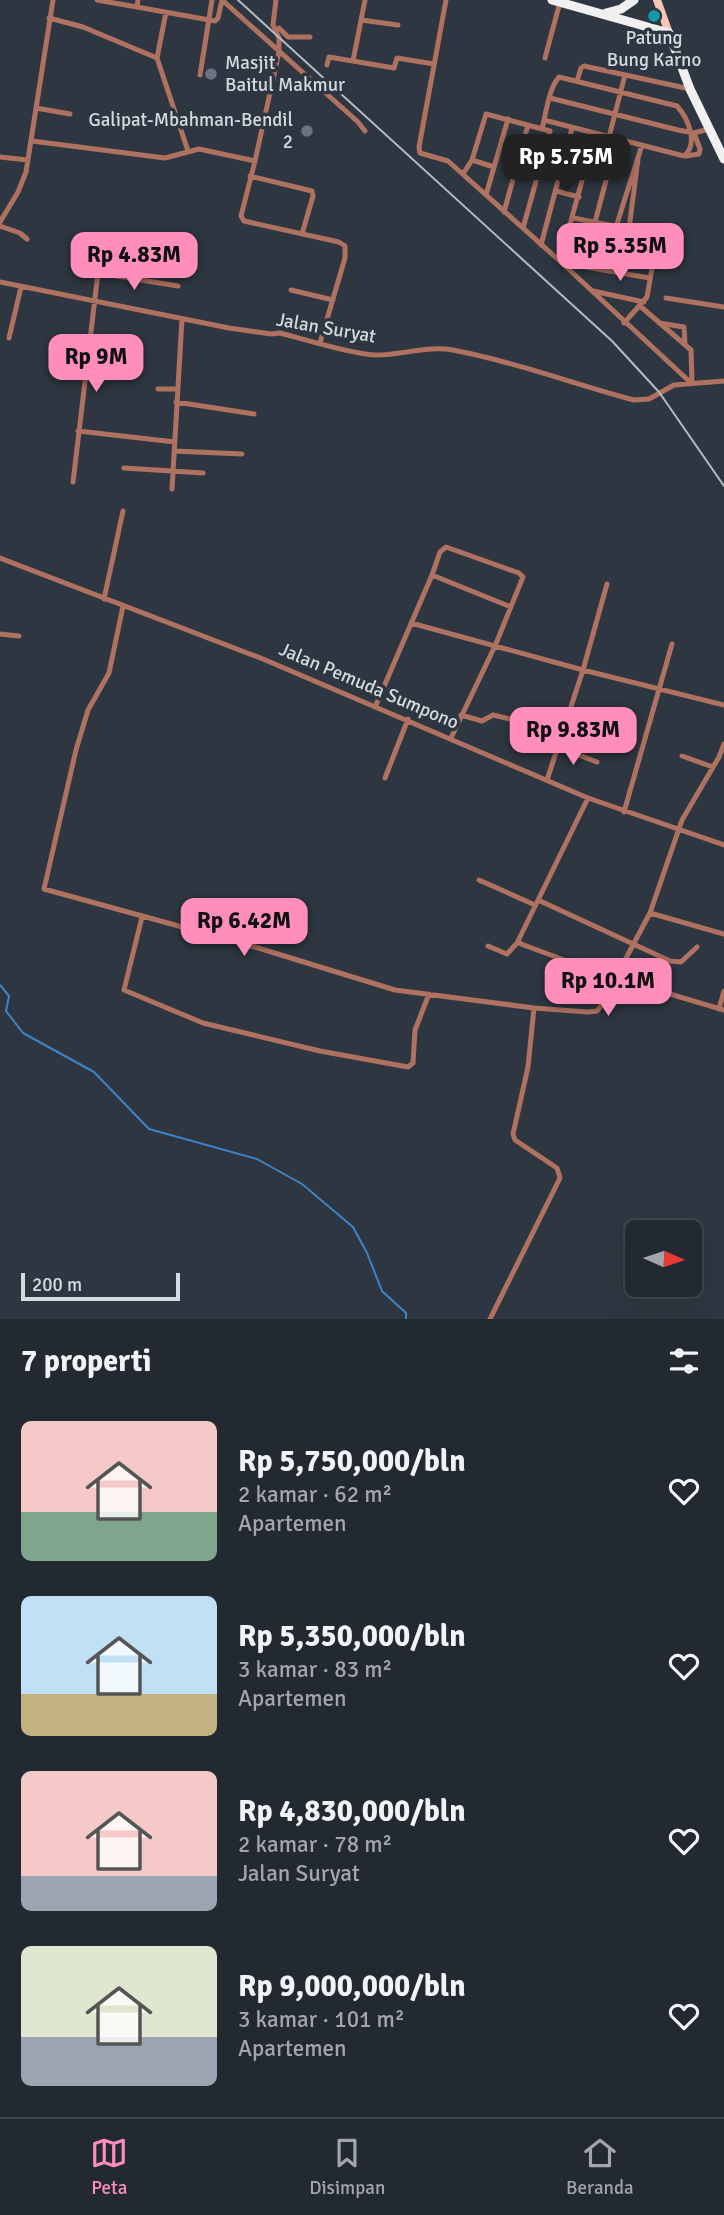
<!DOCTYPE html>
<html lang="id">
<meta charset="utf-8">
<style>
body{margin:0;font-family:Signika,sans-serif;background:#2e353d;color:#f1f3f6;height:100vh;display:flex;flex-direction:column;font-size:26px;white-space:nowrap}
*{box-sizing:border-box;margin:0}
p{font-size:23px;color:#a2a6ab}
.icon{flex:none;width:38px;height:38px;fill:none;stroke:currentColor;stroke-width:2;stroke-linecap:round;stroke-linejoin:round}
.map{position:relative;height:1319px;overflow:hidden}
.details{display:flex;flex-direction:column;background:#222931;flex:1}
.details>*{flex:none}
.needle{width:46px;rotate:93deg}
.controls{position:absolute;left:625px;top:1220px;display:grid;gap:14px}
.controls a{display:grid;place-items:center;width:77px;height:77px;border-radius:10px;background:#222931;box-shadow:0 7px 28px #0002,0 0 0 2px #3f454d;font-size:35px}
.scale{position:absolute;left:21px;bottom:18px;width:159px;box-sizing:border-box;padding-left:7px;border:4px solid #d5dae1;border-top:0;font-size:19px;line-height:24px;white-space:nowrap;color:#d5dae1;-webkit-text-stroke:5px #2e3741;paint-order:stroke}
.price{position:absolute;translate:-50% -60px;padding:0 16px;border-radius:14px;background:#ff8eba;color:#111;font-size:23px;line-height:46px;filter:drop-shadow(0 2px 4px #0008)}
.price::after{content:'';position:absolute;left:50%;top:42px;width:21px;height:16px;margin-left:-10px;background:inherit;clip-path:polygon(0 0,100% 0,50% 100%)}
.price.active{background:#222;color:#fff}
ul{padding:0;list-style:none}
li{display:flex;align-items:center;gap:21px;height:175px;padding:0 21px}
li span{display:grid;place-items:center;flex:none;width:196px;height:140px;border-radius:10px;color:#555}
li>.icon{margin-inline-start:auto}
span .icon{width:84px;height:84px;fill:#fffc;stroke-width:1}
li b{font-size:30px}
h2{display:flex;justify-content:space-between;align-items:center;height:84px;padding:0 21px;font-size:30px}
.menu{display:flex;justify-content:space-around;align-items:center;height:98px;border-top:2px solid #3f454d;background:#222931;font-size:19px;color:#a2a6ab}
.menu a{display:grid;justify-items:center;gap:4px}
.menu .active{color:#ff8eba}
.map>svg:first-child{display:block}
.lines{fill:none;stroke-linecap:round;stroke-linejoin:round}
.stream{stroke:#3f83c6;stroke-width:2}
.street{stroke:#af7261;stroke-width:5}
.primary{stroke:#f7c4b5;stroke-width:8}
.highway{stroke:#f0f0f0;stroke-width:9}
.rail{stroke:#b5bbc2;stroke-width:2}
.culture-dot{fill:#0f9aa8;stroke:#2e3741;stroke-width:2.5}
.worship-dot{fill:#6b7280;stroke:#2e3741;stroke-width:2.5}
.labels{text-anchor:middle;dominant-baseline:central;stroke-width:7;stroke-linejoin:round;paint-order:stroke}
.poi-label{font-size:19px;fill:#d5dae1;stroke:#2e3741}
.street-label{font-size:19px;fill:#d5dae1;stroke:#2e3741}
</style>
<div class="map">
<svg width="724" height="1319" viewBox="0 0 724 1319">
<rect width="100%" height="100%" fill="#2e3741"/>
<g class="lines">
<!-- stream -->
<path class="stream" d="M0,985l9,11 -3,15 17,22 71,39 55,57 108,30 45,25 51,43 14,26 15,38 24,22v6"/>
<!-- street -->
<path class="street" d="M97,0l40,7
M138,0l-1,7 78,14 3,-3 4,-18 136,122 7,9
M276,0l-3,25 6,13v14l-24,109 -14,55 3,5 95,21 6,4v12l-25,85
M446,0l-27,147 1,6 28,8 114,102 128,119
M166,12l-9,46 31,93
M49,18l34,9 74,31
M361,20l37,5
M275,31l4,-3 9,9h22
M545,58l15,-56
M353,61l41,7 3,-10 37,6
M327,65l2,-8 24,4 12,-61
M200,75l12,-75
M577,81l4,-13 3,-2 106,23
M550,98l128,32 16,3 15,-4
M36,108l34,6
M542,129c4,-16 7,-41 17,-52l118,29c11,12 22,38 7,50l-140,-36
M609,137l16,-62
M32,141l133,17 34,-9 56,12
M686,156l13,-2 1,-5 -6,-16
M0,157l28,3
M472,160l22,7
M463,174l9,-14 14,-46 64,17 -27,97
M250,176l62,15 1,5 -11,38
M556,191l23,6
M486,195l22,-76
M504,212l24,-87
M573,218l73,14 8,8 1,11 -8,46 -23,26
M0,222l18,-30 8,-20 27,-172
M595,222l22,-83
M0,226l20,7 7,6
M616,227l26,-82
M629,229l9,-70
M567,240l87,17
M541,245l31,-117
M560,261l35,-128
M562,263l88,15
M653,265l11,2 2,-3 -9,-18
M0,282l229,46 42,6 9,-1c28,7 66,20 94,22 26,1 53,-10 79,-5 62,12 121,34 181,50l15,-1 25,-14 50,-4
M291,290l42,10
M593,291l51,11
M666,298l58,9
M640,306l51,44 1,32
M659,323l25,4 1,17
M9,338l12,-51
M158,389h19
M176,402l78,12
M78,431l97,11
M174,451l68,3
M124,468l79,5
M73,482l25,-209 80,13
M172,489l10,-170
M0,558l263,101 325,139 136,47
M432,575l8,-23 6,-5 73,26 4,4 -28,69 -44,92
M104,599l19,-88
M123,606l-14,67 -21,37 -12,40 -32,139 211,58 140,43 139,18 -6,59 -15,67 2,6 42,28 3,10 -70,141
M411,623l172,47 141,35
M0,634l19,2
M376,705l56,-130 79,32
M461,715l21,6 11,-6 34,8
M558,747l39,15
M682,756l31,11
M385,778l23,-59
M547,780l36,-110 24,-86
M624,812l48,-168
M479,880l56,25
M538,900l132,61 11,1 16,-15
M650,913l74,21
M142,917l-18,73 79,33 117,28 88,16 5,-4 2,-33 14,-36
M488,946l19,8 11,-12
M583,967l-62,-23 -3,-3 70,-143
M616,978l108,32
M534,1008l54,4 9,-1 3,-4 50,-94 32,-93 37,-63 5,-13
M719,1009l5,-18"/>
<!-- primary -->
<path class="primary" d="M657,0l12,33"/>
<!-- highway -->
<path class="highway" d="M552,0l117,33 21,56 34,70
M606,13l15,-4 13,-9"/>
<!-- rail -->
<path class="rail" d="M238,0l374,341 47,51 65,94"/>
</g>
<!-- markers -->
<circle class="culture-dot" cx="654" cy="16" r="7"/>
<g class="worship-dot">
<circle cx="211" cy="74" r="7"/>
<circle cx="307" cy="131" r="7"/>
</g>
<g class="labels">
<!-- poi labels -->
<g class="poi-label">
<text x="654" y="38">Patung<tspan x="654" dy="22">Bung Karno</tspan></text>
<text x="225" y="63" text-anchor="start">Masjit<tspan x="225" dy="22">Baitul Makmur</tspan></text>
<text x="293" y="120" text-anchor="end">Galipat-Mbahman-Bendil<tspan x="293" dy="22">2</tspan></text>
</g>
<!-- street labels -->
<g class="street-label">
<text transform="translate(326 328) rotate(10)">Jalan Suryat</text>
<text transform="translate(369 686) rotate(23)">Jalan Pemuda Sumpono</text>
</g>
</g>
</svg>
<div class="controls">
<a><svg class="needle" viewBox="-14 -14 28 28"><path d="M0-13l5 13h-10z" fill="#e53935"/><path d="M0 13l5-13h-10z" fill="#a2a6ab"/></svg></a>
</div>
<div class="scale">200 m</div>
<b class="price active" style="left:566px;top:194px">Rp 5.75M</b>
<b class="price" style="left:620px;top:283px">Rp 5.35M</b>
<b class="price" style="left:134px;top:292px">Rp 4.83M</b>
<b class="price" style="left:96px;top:394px">Rp 9M</b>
<b class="price" style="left:573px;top:767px">Rp 9.83M</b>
<b class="price" style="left:244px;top:958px">Rp 6.42M</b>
<b class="price" style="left:608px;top:1018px">Rp 10.1M</b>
</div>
<section class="details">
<h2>7 properti<svg class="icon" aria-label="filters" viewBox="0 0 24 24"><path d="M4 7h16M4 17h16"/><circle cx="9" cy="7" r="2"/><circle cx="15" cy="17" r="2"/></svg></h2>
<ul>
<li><span style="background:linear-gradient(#f6c9c9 65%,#7fa58c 0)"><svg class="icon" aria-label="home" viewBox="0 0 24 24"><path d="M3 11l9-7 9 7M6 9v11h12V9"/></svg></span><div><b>Rp 5,750,000/bln</b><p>2 kamar · 62 m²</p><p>Apartemen</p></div><svg class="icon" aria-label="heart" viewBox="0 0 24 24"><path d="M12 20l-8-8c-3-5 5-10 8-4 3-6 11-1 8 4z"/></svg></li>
<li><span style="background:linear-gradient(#bfe0f5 70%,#c2b280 0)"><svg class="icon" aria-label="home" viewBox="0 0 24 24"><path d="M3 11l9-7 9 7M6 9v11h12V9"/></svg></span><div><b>Rp 5,350,000/bln</b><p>3 kamar · 83 m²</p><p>Apartemen</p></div><svg class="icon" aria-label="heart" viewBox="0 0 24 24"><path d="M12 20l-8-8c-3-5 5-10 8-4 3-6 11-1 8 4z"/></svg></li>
<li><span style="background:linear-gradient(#f6c9c9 75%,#9aa5b1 0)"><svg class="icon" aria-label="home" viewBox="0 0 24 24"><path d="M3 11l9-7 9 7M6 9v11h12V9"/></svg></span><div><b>Rp 4,830,000/bln</b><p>2 kamar · 78 m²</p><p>Jalan Suryat</p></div><svg class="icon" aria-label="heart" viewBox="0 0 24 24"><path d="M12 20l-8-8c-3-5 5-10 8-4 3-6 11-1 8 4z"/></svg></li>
<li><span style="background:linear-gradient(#dfe7d0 65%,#9aa5b1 0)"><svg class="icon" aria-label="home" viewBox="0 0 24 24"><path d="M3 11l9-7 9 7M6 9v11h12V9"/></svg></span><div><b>Rp 9,000,000/bln</b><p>3 kamar · 101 m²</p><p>Apartemen</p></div><svg class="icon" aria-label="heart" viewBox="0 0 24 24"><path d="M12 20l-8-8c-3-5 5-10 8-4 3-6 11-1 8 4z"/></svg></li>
</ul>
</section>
<nav class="menu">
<a class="active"><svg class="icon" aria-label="map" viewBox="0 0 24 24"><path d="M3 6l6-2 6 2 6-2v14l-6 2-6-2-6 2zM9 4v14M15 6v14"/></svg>Peta</a>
<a><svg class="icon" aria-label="saved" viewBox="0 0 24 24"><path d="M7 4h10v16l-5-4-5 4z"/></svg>Disimpan</a>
<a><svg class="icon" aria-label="home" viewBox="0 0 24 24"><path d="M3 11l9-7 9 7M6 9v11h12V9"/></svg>Beranda</a>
</nav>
